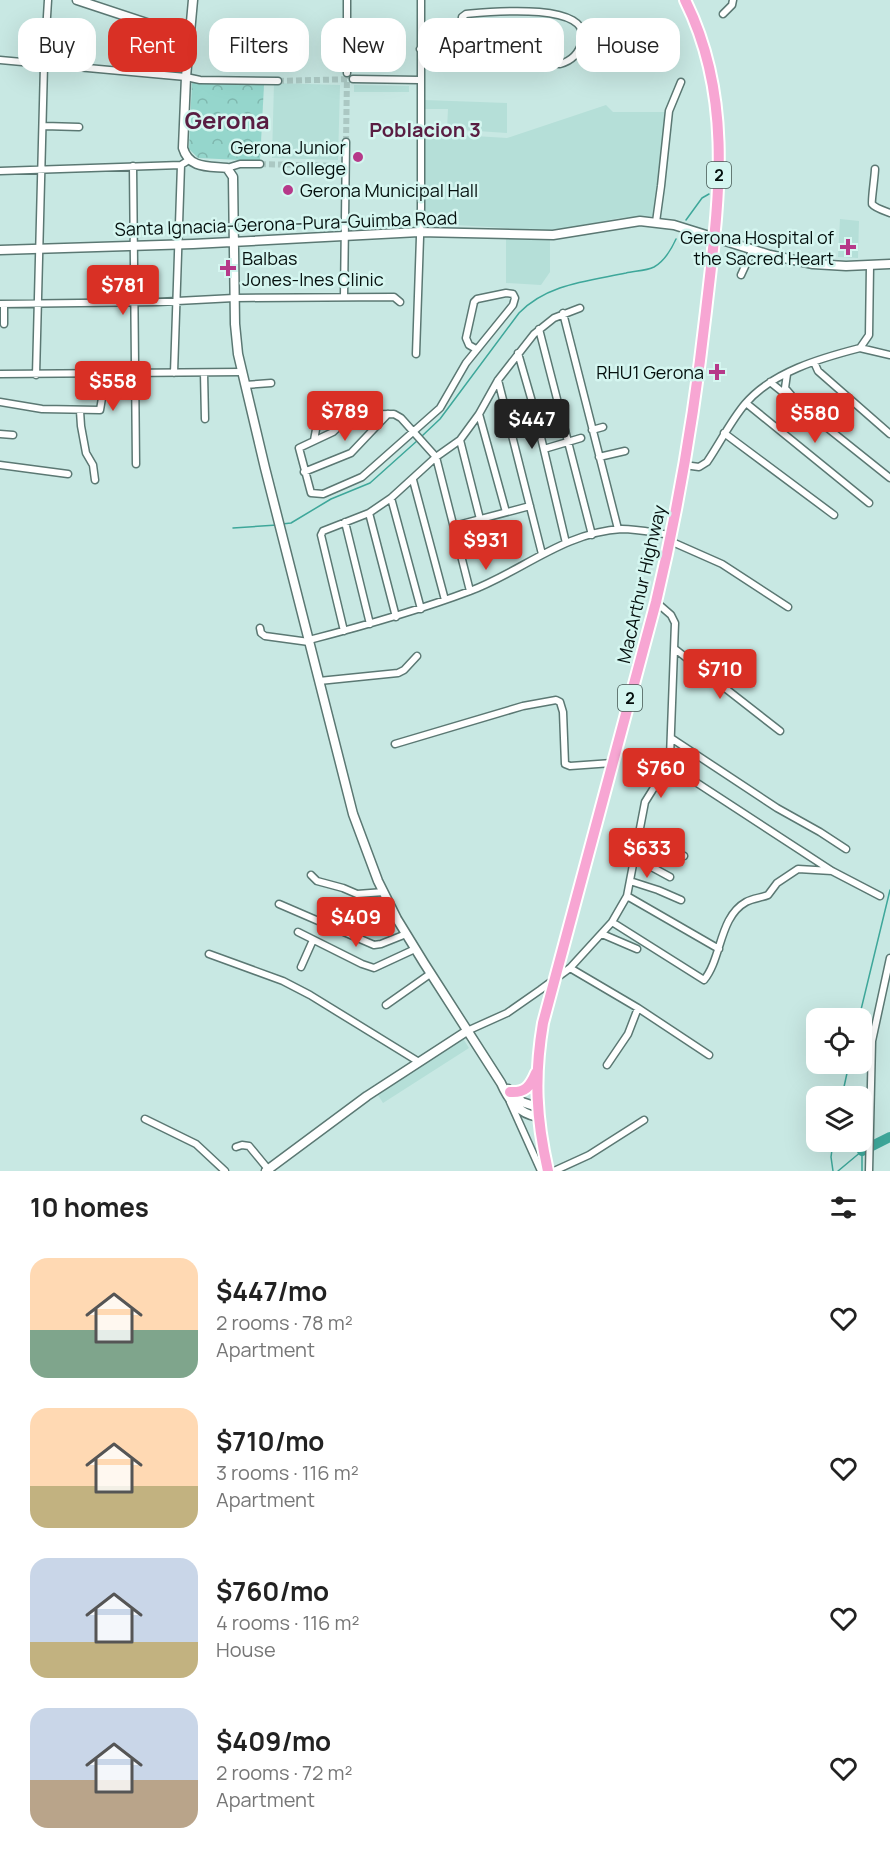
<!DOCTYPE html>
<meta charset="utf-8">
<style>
body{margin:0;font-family:Manrope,sans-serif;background:#f2f2f2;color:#222;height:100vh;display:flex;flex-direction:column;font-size:22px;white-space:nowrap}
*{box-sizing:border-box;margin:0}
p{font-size:20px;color:#767676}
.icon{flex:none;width:33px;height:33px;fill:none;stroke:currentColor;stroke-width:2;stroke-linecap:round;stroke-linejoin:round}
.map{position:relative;height:1171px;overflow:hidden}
.panel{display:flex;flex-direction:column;background:#fff;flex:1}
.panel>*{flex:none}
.top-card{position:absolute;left:18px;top:18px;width:855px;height:54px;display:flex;gap:12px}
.controls{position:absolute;left:806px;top:1008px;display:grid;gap:12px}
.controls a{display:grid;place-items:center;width:66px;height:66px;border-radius:12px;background:#fff;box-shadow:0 6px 24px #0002;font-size:30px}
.price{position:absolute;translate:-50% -51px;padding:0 14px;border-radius:6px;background:#d93025;color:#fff;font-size:20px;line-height:39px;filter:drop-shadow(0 2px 3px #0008)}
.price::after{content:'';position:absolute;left:50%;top:36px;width:18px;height:14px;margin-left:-9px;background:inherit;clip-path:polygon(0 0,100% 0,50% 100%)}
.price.on{background:#222;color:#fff}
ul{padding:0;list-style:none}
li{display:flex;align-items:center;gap:18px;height:150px;padding:0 30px}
li span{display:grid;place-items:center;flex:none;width:168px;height:120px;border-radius:18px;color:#555}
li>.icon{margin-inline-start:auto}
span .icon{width:72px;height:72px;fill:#fffc;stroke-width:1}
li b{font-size:26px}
h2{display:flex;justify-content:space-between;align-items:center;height:72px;padding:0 30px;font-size:26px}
.chip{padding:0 21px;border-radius:18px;background:#fff;box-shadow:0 6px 24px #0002;font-size:21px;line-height:54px}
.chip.on{background:#d93025;color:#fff}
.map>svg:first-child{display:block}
.built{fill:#b5dfd8}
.park{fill:url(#park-crowns)}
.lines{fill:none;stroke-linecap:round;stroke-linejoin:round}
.stream{stroke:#3ea79a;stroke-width:1.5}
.river{stroke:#3ea79a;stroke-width:10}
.street-tunnel{stroke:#abc8c3;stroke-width:6;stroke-dasharray:6 3;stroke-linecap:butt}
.street-casing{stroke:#5b7873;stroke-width:9}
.secondary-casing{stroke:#5b7873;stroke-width:11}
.highway-casing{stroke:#fff;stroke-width:14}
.street{stroke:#fff;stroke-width:6}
.secondary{stroke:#fff;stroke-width:8}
.highway{stroke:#f7a6d3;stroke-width:10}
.poi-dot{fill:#b63989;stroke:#d5f6f0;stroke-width:2}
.labels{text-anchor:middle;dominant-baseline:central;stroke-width:5;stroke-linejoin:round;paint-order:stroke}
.shield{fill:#d5f6f0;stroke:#435552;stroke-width:1.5}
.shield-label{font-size:16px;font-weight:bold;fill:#05100e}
.poi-label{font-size:18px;fill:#05100e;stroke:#d5f6f0;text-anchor:end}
.street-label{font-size:18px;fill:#05100e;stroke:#d5f6f0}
.neighbourhood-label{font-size:20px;font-weight:bold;fill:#591d42;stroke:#d5f6f0}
.district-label{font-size:24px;font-weight:bold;fill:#591d42;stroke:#d5f6f0}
</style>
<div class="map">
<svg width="890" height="1171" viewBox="0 0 890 1171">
<defs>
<pattern id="park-crowns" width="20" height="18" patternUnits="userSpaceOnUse" patternTransform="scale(1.5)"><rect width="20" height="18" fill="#95d6cc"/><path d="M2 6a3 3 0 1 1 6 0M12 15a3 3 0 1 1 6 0" fill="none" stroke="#7fb7ae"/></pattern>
</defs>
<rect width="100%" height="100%" fill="#c8e8e3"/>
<!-- built -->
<path class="built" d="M274,83l66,2 -2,75 -66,-2z
M354,85l55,1v6h-55z
M424,100l83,3v30l-60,-4 1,-20h-25z
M606,105l7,7h55l-15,104 -34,2 -64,13 -132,-8 2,-90 82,5z
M840,219l19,2 -1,37 -20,-1z
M506,239h44v33l-9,13 -35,-2z
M462,1037l7,11 -86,55 -7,-11z"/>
<!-- park -->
<path class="park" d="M192,81l72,4 -4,76 -62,-3 -9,-9z"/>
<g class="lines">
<!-- stream -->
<path class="stream" d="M686,220l16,-22 7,-4
M422,436l18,-17 79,-106c28,-29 69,-32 107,-40 8,-2 20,-2 28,-6 11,-6 17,-17 22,-28
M282,524l9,-1 40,-24 39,-16 48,-43
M233,528l44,-3
M859,1018l31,-128
M842,1096l7,-32
M833,1142l-2,15 2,14
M862,1152v19
M838,1171l24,-20"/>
<!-- river -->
<path class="river" d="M862,1151l28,-14"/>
<!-- street-tunnel -->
<path class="street-tunnel" d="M278,81l75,-2
M346,142l1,-66
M260,164l79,2"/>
<defs>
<path id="street" d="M347,0v73
M723,14l9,-9 1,-5
M420,49l64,9 76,6c11,-3 19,-11 22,-22 12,-41 -94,-30 -116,-28l-4,3 -4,36
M0,60l186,17 14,3 78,1
M353,79l66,1
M44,126l35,1
M133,166l3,298
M227,168l13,-4h20
M875,169c0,6 -4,33 -3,35 3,4 13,7 18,9
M0,171l181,-6 8,-5
M656,222l5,-36 8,-75 12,-29
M741,275l12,-26
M344,297l2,-155
M0,304l158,-2 76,-4 160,-1 6,5
M563,313l55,216
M4,324v-20
M539,329l53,206
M860,348l30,7
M518,353l17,59 31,131
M416,354l5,-146v-208
M814,362l4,9 72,63
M174,373l7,-208
M204,373l1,46
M0,374l242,-2
M787,374l-2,14 6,7
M36,375l8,-310 4,-65
M498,380l44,174
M770,382l120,96
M245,385l26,-2
M0,402l42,7 58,1 6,-36
M746,403l123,100
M80,411l1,15 5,27 7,12 2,15
M479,414l27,98
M351,415l-18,17 -34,16 12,45 12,1 39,-17 78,-69 26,-45 47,-58 2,-7 -2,-4 -7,-1 -29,6 -3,3 -8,36 3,7 7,4
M592,430l11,-3
M724,433l110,82
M0,434l13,1
M314,440l4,-21 7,-4 69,-1 7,4 35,39 34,134
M460,440l20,79
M544,449l37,-11
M599,457l26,-6
M0,465l68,9
M684,465l15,2 8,-5c13,-19 23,-40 38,-58 27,-32 76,-46 115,-56l9,-13 1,-69
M304,472l47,-19 37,-39
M413,480l32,120
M391,498l30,111
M369,513l27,104
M345,522l25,102
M454,526l76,-20
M670,541l52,23 66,43
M260,628l1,5 4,3 44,6
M344,631l-23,-96 2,-4 46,-18 22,-15 45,-41 24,-17 19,-26 19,-34 36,-46 20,-16 26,-10
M309,640c54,-14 108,-29 161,-49 51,-19 94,-59 152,-62 16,0 33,4 49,6
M675,649l105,82
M319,681l79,-8 6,-3 13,-14
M671,738l106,70 43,24 26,17
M395,744l128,-38 33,-6 4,2 3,10 2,52 5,2 42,-3
M668,764l164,107 48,25
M640,833l44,23
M638,842l37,18
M635,858l35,19
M311,875l6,6 26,7 14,6 27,-2
M630,881l28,9 23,10
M627,896l92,53
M279,904l95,41 7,-1 25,-10
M612,922l92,58c18,-22 15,-63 42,-78 7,-4 15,-4 22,-7l9,-12 21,-14 34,2
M298,932l64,32 12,4 41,-19
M602,934l35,15
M209,954l74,27 27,14 109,67
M301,967l12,-27
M570,968l68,40 71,47
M386,1005l44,-31
M467,1031l40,-18 33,-23 30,-22 42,-46 15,-26 18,-94 20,-32 5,-13 5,-134 -4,-8 -15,-13
M607,1065l21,-31 10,-26
M510,1102l31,69
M145,1119l51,25 29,27
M236,1147l6,-2 7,1 19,23
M554,1171l35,-16 55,-35
M869,1171l3,-130 18,-83"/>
<path id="secondary" d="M77,0l112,37
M193,0l-7,77 -3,71c6,21 26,18 44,20l6,9 2,147 3,30 27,114 88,346 25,67 19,38 27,44 77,120c8,18 17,30 37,34
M0,250l193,-6 226,-12 134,3 87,-14 34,4 96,30 43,9 33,2 44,-2
M508,1089l14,13 15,5
M266,1171l101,-75 100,-65"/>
<path id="highway" d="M510,1092c15,1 20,-5 26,-19
M548,1171c-12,-53 -14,-94 -5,-148l113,-421c23,-96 39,-193 50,-291 12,-106 29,-211 -21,-311"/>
</defs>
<!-- street casing -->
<use href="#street" class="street-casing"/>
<!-- secondary casing -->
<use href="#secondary" class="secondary-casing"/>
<!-- highway casing -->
<use href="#highway" class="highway-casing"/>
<!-- street -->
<use href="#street" class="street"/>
<!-- secondary -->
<use href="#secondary" class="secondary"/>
<!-- highway -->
<use href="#highway" class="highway"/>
</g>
<!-- markers -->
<g class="poi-dot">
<circle cx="358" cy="157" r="6"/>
<circle cx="288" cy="190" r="6"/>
<path d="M845 238h6v6h6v6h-6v6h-6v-6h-6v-6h6z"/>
<path d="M225 259h6v6h6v6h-6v6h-6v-6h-6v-6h6z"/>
<path d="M714 363h6v6h6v6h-6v6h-6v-6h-6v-6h6z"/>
</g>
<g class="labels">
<!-- shield labels -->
<g class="shield">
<rect x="707" y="162" width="24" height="26" rx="4.5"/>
<rect x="618" y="685" width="24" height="26" rx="4.5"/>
</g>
<g class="shield-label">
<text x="719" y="175">2</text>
<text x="630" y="698">2</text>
</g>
<!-- poi labels -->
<g class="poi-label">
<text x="346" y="147">Gerona Junior<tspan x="346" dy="21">College</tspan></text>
<text x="300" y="190" text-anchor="start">Gerona Municipal Hall</text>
<text x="834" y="237">Gerona Hospital of<tspan x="834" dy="21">the Sacred Heart</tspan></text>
<text x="242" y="258" text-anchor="start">Balbas<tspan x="242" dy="21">Jones-Ines Clinic</tspan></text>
<text x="704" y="372">RHU1 Gerona</text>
</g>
<!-- street labels -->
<g class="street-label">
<text transform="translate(286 223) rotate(-2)">Santa Ignacia-Gerona-Pura-Guimba Road</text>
<text transform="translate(641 584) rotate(-77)">MacArthur Highway</text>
</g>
<!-- neighbourhood labels -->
<g class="neighbourhood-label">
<text x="425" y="129">Poblacion 3</text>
</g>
<!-- district labels -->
<g class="district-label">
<text x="227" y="119">Gerona</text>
</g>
</g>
</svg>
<div class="controls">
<a><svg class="icon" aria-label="locate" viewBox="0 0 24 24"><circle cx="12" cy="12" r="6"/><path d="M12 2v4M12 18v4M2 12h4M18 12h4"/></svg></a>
<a><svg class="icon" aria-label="layers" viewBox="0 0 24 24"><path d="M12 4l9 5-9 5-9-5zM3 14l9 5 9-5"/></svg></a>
</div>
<b class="price" style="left:123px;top:316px">$781</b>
<b class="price" style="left:113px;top:412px">$558</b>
<b class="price" style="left:345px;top:442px">$789</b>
<b class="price" style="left:815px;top:444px">$580</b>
<b class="price on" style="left:532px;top:450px">$447</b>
<b class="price" style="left:486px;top:571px">$931</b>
<b class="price" style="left:720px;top:700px">$710</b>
<b class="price" style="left:661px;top:799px">$760</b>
<b class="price" style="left:647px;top:879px">$633</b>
<b class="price" style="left:356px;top:948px">$409</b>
<div class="top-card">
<a class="chip">Buy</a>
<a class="chip on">Rent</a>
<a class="chip">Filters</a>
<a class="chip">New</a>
<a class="chip">Apartment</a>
<a class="chip">House</a>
</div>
</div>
<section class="panel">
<h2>10 homes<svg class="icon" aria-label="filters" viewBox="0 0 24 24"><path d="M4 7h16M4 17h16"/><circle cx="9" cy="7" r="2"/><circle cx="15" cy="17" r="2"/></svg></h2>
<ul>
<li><span style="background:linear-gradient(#ffd9b3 60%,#7fa58c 0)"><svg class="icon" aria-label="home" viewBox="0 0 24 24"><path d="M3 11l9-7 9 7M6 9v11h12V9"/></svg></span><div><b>$447/mo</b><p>2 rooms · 78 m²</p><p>Apartment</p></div><svg class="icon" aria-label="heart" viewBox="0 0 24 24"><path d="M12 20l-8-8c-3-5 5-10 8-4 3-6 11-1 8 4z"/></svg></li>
<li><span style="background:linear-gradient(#ffd9b3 65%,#c2b280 0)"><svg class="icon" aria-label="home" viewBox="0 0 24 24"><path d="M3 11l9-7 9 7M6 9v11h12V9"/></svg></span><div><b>$710/mo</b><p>3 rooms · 116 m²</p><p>Apartment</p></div><svg class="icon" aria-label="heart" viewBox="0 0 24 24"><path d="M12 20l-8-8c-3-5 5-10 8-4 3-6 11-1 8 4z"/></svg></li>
<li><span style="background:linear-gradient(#c9d6e8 70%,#c2b280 0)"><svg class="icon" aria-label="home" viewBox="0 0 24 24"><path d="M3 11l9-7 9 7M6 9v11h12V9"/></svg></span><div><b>$760/mo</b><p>4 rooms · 116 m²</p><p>House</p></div><svg class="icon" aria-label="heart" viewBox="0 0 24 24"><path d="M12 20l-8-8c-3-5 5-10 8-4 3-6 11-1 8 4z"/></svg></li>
<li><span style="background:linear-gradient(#c9d6e8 60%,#b9a48a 0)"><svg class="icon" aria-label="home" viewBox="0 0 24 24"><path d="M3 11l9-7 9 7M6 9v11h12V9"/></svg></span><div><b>$409/mo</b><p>2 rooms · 72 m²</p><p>Apartment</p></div><svg class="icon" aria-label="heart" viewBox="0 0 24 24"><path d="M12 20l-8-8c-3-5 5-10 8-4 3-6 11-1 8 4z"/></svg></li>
</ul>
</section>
